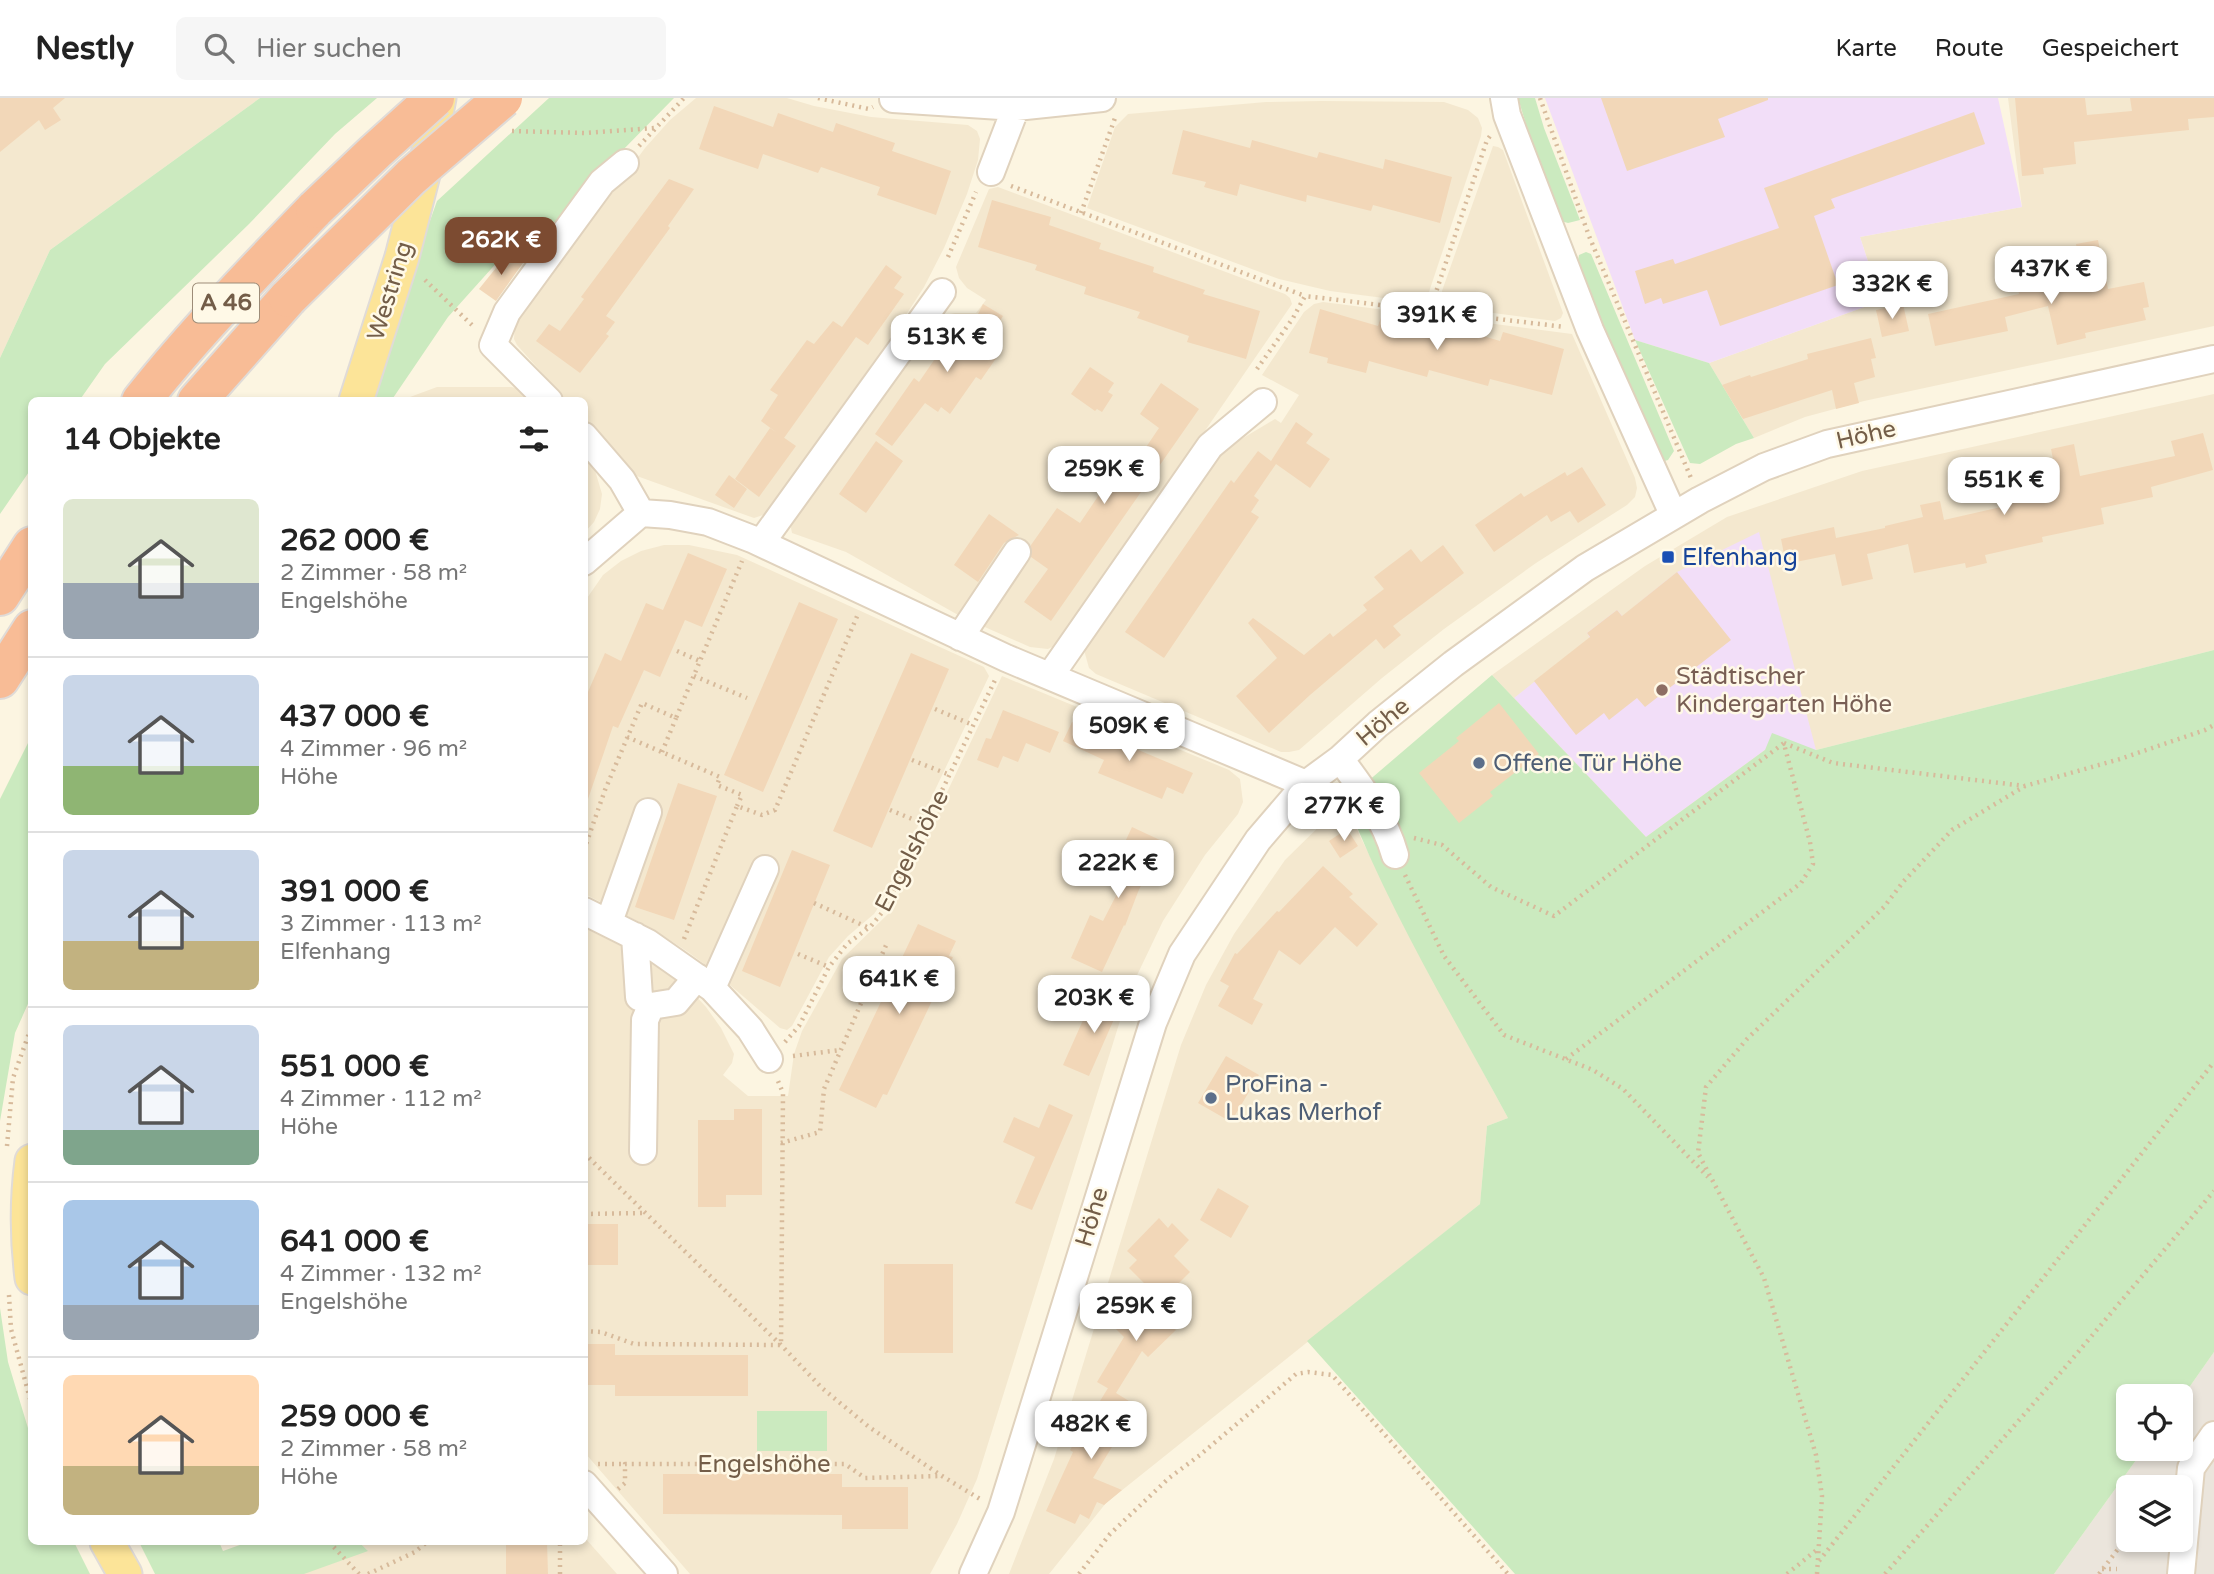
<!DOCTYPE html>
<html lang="de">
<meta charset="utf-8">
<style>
body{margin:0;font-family:"Varela Round",sans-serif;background:#f6f6f6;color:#222;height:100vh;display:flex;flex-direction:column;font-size:26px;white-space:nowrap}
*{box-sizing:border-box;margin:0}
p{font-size:23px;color:#767676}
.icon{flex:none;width:38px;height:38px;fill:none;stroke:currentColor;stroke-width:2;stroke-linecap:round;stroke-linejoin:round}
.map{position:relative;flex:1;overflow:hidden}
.drawer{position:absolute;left:28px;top:299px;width:560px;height:1148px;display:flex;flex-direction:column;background:#fff;border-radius:10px;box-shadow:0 4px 10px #0003}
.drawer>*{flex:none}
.controls{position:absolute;left:2116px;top:1286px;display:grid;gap:14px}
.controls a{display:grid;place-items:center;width:77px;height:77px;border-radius:10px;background:#fff;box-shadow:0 4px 10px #0003;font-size:35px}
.price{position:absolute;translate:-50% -60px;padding:0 16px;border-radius:14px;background:#fff;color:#222;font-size:23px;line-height:46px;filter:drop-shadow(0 2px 4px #0008)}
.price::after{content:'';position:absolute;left:50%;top:42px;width:21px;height:16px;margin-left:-10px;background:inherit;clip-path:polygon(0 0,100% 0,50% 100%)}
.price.active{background:#7c4b31;color:#fff}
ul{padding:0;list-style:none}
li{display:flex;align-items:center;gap:21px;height:175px;padding:0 35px}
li+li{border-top:2px solid #e0e0e0}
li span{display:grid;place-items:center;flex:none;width:196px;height:140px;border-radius:10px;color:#555}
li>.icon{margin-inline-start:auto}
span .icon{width:84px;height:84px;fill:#fffc;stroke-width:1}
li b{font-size:30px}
h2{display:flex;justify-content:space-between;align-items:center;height:84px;padding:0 35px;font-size:30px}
header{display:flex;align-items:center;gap:42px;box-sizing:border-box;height:98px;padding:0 35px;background:#fff;border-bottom:2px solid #e0e0e0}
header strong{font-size:33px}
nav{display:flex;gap:38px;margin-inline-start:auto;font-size:24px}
.search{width:490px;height:63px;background:#f6f6f6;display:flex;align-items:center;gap:18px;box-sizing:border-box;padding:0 24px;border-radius:10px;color:#767676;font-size:26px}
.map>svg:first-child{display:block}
.residential{fill:#f4e8cf}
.industrial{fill:#ebe5dc;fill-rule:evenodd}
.education{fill:#f2def8}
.green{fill:#cbeabf}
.building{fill:#f2d7b8}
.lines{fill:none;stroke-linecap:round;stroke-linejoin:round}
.minor-casing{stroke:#e0d2bd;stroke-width:30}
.major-casing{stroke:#e0dbd7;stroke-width:37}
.highway-casing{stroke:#e0dbd7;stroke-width:42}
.path{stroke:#d7ba9b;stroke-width:4.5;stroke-dasharray:2 5;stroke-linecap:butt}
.minor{stroke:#fff;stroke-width:26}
.major{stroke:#fce498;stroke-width:33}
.highway{stroke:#f8bc96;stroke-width:38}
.highway-bridge-casing{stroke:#e0dbd7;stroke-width:42;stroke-linecap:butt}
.highway-bridge{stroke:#f8bc96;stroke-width:38}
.transit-dot{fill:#1a4fb4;stroke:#fff9e7;stroke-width:2.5}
.education-dot{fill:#8d6e63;stroke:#fff9e7;stroke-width:2.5}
.service-dot{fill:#5c6f8a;stroke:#fff9e7;stroke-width:2.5}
.labels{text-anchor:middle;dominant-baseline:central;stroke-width:5;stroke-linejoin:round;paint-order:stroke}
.shield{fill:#fff9e7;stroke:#9d8c78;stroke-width:2}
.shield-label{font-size:23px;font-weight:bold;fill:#735d48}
.street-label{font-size:24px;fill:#735d48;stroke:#fff9e7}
.transit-label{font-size:24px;fill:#164399;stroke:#fff9e7;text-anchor:start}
.education-label{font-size:24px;fill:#785e54;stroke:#fff9e7;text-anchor:start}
.service-label{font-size:24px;fill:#4e5e75;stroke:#fff9e7;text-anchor:start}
</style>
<header>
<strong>Nestly</strong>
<div class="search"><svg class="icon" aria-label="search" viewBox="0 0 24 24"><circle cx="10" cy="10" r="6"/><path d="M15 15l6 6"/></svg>Hier suchen</div>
<nav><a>Karte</a><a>Route</a><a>Gespeichert</a></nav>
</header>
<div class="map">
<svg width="2214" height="1476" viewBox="0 0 2214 1476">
<rect width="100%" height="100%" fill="#fcf5e1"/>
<!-- residential -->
<path class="residential" d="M0,0h260l-210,152 -50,108z
M696,0h91l27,8 57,11 97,8 9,6 3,8 -2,21 -11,34 -23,54 -20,39 -25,39 -131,183 -5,6 -9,3 -120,-43 -49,-55 -1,-19h-17l-50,-56 -3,-6 1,-15 130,-176 25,-28z
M2008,0h206v228l-350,75 -59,16 -51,21 -45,-75 172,-62 -21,-64 162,-30z
M1321,3l123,1 24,8 10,8 4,10 -1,8 -52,156 -3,6 -5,3 -7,1 -84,-11 -51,-12 -192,-71 28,-81 13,-13 138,-12z
M1493,48l5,1 5,3 60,163 -2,5 -6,3 -100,-13 -8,-4 -4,-6 -1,-7z
M998,89l287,107 5,4 2,6 -230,335 -6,6 -8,4 -18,-2 -70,-31 -114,-64 -54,-19 -1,-5 1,-8 148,-204 15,-3h21l10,-13 -19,-12 -8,-10 -3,-11 33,-78z
M1323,204l249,32 63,144 2,10 -2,9 -8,8 -91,58 -92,66 -62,49 -83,72 -10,2h-8l-185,-78 -7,-6 -5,-18 3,-8 131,-189 57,-34 6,4 18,-28 -37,-20 42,-63 10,-8z
M437,289h74l10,2 14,12h-126l1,-4z
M2214,296v256l-398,100 -170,87 -154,-162 153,-109 82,-49 135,-46z
M584,358l10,11 8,27 -2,15 -6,13 -9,10z
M664,447h25l48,10 247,112 5,9 -107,226 -8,12 -26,22 -19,21 -37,69 -5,4 -7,-2 -65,-56 -27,-20 -32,-21 -71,-37v-293l18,-26 18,-14 20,-10z
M1002,578l227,94 11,9 3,23 -5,12 -33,41 -42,66 -34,71 -152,487 -20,45 -27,50h-240l-105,-121 -1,-532 47,23 53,39 22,24 15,21 13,26 -2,9 -9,12 25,21h40l6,-42 8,-23 40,-72 46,-45 10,-18z
M1346,702l13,34 51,103 98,181 -21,8 -7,78 -374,299 -57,71h-40l45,-115 127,-414 25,-60 28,-51 51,-74z
M585,1440l32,36h-315l65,-24 -8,-8h225z"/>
<!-- industrial -->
<path class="industrial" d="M2214,1254v222h-160l90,-125h36l1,-50zM2128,1390h52v52h-52z"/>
<!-- education -->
<path class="education" d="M1545,0h453l24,109 -162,30 21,64 -172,62 -74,-23z
M1759,434l57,218h-51l-119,87 -132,-139 76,-60 -3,-5 30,-23 9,10 14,-10 -4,-5 41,-33z"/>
<!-- green -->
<path class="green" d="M260,0h117l-42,36 -86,90 -144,140 -26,37h-47l-1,68 -31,45v-156l50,-108z
M549,0h125l-57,58 -86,109 -22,-16 -61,68 -57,84h-25l71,-200z
M1518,0h17l9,30 36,92 -12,3 -7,-2 -29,-77z
M1586,154l5,2 83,197 -6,9 -7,2 -57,-129 -27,-68 2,-10z
M1635,242l74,23 45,75 -18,6 -36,20 -10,-1z
M2214,552v702l-33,47 -1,-3h-52v53h16l-90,125h-539l-208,-233 173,-137 7,-78 21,-8c-56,-104 -119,-207 -162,-318l146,-125 154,162 119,-87 7,-17 44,17z
M31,639v260l-16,36 -15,88v-322z
M0,1210l8,54 23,76 1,104h42l16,32h-90z
M757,1313h70v40h-70z
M139,1444h80l4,9 25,-9h111l9,9 -64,23h-149z"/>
<!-- building -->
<path class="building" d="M0,0h65l-12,10 8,12 -16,10 -6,-10 -39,32z
M1601,0h167v2l-50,19 7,18 -98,34z
M2015,0h70l2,17 45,-4 -2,-13h84v19l-26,2 1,11 -115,12 2,22 -33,4 1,6 -22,2z
M714,8l59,21 5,-14 55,19 3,-9 59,20 -3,8 59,20 -15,44 -59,-20 3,-8 -59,-20 -3,6 -55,-19 -5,15 -59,-20z
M1974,14l11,32 -154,55 4,9 -21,8 24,69 -118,41 -13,-36 -44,14 -2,-6 -16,6 -10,-33 38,-12 2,5 104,-36 -15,-40z
M1183,32l67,18 2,-8 65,18 2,-6 64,17 2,-10 67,18 -12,46 -67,-18 -2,6 -64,-16 -1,7 -66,-18 -3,12 -33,-9 2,-5 -34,-8z
M669,81l25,10 -26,37 2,2 -64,88 9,6 -9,12 3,2 -29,37 -44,-32 13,-17 11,7 24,-32 -3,-2z
M992,102l59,17 -2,8 52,18 -2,6 55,18 -1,5 52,18 -2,4 57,17 -14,48 -59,-17 2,-6 -52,-18 3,-6 -56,-18 2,-7 -51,-17 2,-5 -59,-18z
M2098,142l10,49 36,-7 5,25 -6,1 3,12 -61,13 1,5 -29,7 -9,-39 -43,11 3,14 -73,15 -7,-32 91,-20 -1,-5 64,-14 -6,-31z
M508,155l15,10 -27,38 -17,-12z
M886,167l16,12 -8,11 10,6 -36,51 -12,-8 -72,101 -23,-17 17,-26 -8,-5 37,-50 7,4 19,-23 9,6z
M983,206l20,12 -17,29 13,9 -18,26 -5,-3 -26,37 -9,-7 -3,5 -13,-9 -33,43 -17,-12 39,-56 5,4 44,-64 10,6z
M1903,206l6,27 -27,6 -6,-27z
M1320,211l58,17 3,-9 58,16 3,-9 58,17 3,-9 61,17 -12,46 -62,-16 -2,7 -59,-16 -2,7 -58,-16 -3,12 -39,-10 1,-5 -19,-5z
M1871,240l5,20 -5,1 4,18 -21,6 5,20 -23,6 -4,-19 -89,29 -21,-34 28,-10 1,2 57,-18 -1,-5z
M1090,269l24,16 -6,9 5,3 -11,17 -5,-3 -2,2 -24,-17z
M1161,285l38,26 -148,212 -27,-19 24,-33 -17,-12v-12l26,-37 23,15 23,-34 -14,-11 11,-16 9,6 12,-17 15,11 23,-34 -19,-14z
M1296,324l17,12 -7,9 24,16 -20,29 -34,-24 -22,32 5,4 -8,12 8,5 -95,141 -39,-26 106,-152 3,3 24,-32 13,10z
M770,330l26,18 -37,51 -24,-18z
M2203,335l10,37 -62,17 2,10 -52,11 3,16 -62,13 1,5 -58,13 2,8 -21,5 -1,-5 -51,10 -6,-29 -41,10 6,25 -31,7 -7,-32 -49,10 -5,-25 53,-12 2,11 49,-10v-2l38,-9 -3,-12 20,-4 4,19 57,-13 -1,-4 59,-14 -8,-40 23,-5 6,32 95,-20 -4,-15z
M876,343l27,20 -37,52 -27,-19z
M1582,369l24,38 -28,18 -8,-12 -19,11 -4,-7 -53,37 -19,-27 46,-32 3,4 41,-25 2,4z
M729,377l18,14 -13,19 -19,-13z
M989,416l30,21 -15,8 -26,39 -24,-17z
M1443,447l21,28 -71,53 8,9 -17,14 -8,-10 -66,56 -41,38 -33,-37 41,-38 -29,-35 5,-5 51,37 26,-22 3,4 34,-27 -4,-5 21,-16 -10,-12 37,-28 10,13z
M688,455l39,16 -25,58 -17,-7 -25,57 -16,-7 -26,58 -5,-2 -25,73h-4v-98l21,-48 16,8 25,-58 17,7z
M1677,474l54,68 -86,67 -8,-9 -28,22 -5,-7 -28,22 -42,-54 56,-44 -3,-4 30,-23 5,6z
M799,504l39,17 -75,173 -39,-17z
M911,555l38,16 -77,179 -39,-17z
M1499,605l40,51 -49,38 3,4 -34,27 -40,-50 40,-32 -3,-3z
M1003,612l56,22 -9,21 -24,-10 -8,19 -15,-6 -5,12 -21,-8 9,-22 5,1z
M1072,624l121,51 -10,21 -16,-7 -5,12 -64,-26 6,-13 -41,-19z
M678,685l39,13 -43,124 -39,-13z
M1132,729l30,14 -24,51 -13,34 -1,-1 -22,47 -31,-14 19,-43 13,6 17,-33 -13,-7z
M1347,731l11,17 -18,12 -11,-17z
M792,752l38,15 -50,122 -38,-16z
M1323,768l30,28 -4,3 29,27 -21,23 -22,-20 -35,38 -21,-15 -26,49 10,5 -11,21 -34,-19 11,-20 -9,-5 15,-28 2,1 40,-43 2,1z
M918,826l38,17 -7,15 4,1 -66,138 -4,-1 -7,14 -37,-18z
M1112,888l14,6 -37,84 -26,-11 21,-47 9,4z
M1226,958l33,19 -28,47 -33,-19z
M1049,1006l24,11 -41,95 -17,-7 20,-46 -32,-15 11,-25 25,11z
M734,1011h28v86h-36v12h-28v-87h36z
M1218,1090l31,18 -18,32 -31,-18z
M1159,1120l9,10 4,-5 17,17 -15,16 16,16 -20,20 2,3 -16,16 -19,-20 8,-7 -16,-16 8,-8 -10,-9z
M584,1126h34v41h-34z
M884,1166h69v89h-69z
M1145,1201l31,31 -28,27 -6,-6 -26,42 -19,-11 27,-45 -9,-9z
M584,1246h31v11h133v41h-133v-11h-31z
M1108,1290l29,18 -44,72 29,12 -18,15 -7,-3 -8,17 -9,-5 -5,10 -29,-13 27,-59 -3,-2z
M663,1376h179v13h66v42h-66v-14l-179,-1z
M506,1444h41l1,32h-42z"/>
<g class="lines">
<defs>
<path id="minor" d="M1504,0l3,17 83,215 83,184
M893,1l123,8 86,-9
M991,74l25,-65
M549,303l-56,-56 14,-33 95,-130 23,-19
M584,338l38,44 19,33
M761,445l181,-251
M584,464l57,-49 29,2 38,7 44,17 254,119 300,126
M960,539l57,-85
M1050,578l160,-230 53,-44
M1340,661c22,29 45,60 55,96
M584,813l64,32 64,45 38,41 19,30
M609,824l39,-110
M635,838l4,61
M712,890l53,-119
M643,1053l2,-131 6,-14 25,-4 21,-25
M584,1386l80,90
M973,1476l28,-62 152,-489 29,-69 76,-114 48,-56 34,-25 38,-35 75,-60 132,-96 115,-68 64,-33 63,-23 387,-85
M2181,1476l10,-106 23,-33"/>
<path id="major" d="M356,303l46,-144 26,-102 11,-57
M32,1063c-5,38 -5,78 0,117
M107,1444l18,32"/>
<path id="highway" d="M141,303c54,-68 114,-130 174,-192
M197,303l91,-103
M0,498l32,-50
M0,581l32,-50"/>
</defs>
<!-- minor casing -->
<use href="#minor" class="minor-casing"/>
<!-- major casing -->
<use href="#major" class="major-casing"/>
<!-- highway casing -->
<use href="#highway" class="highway-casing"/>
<!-- path -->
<path class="path" d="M818,0l51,11 4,-2
M1540,0l49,138 102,242
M512,33l72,2 70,-5
M639,48l45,-48
M1011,88l294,110
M1081,115l34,-95
M948,159l28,-65
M425,182l49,47
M1430,212l57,-170 3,-4
M1257,271l36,-51 12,-22 260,31
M677,553l23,10
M694,578l53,22
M935,611l38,16
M627,639l93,40 -3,8 25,10 -5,11
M1784,645l49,20 192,23 95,-27 85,-29 9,-5
M662,654l14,-34
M912,662l38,15
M890,712l37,15
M1414,740l28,7 49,42 63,29 230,-173
M584,752l21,-60 37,-87 34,15 66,-157
M1405,777l39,81 60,79 89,35 30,19 85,88
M814,805l55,25
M684,841l53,-133 25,9 13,-5 83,-196
M798,856l31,13
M785,944l14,-16 30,-59 18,-23 24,-18 14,-17 111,-231
M793,958l47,-6
M1566,961l235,-176 12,-19 -3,-22 -26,-98
M781,1045l39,-11 4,-43 63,-146
M7,1048l6,-68 19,-53
M584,1055l197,192 41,43 47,39 73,49 38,23
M584,1116l59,-1
M9,1197l2,34 21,77
M584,1233l17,1 33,12 147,1 2,-252 -5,-12
M598,1366h27
M618,1391l7,-6v-19h220l20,14 76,-2
M329,1444l30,32
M1819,1463l395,-499
M2102,1471h15
M368,1476l47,-22 12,-10
M560,1476v-32
M1079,1476l31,-40 59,-56 31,-23 96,-81 12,-2 24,3 176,199
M1787,1476l32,-26
M1817,1476l5,-78 -6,-41 -52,-177 -66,-125 8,-66 41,-48 137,-132 19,-25 49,-52 73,-44
M1885,1476l183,-210 146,-173
M2099,1476l29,-38"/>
<!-- minor -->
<use href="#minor" class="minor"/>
<!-- major -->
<use href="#major" class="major"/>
<!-- highway -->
<use href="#highway" class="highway"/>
<defs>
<path id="highway-bridge" d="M315,111l60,-57 60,-54
M288,200l123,-121 92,-79"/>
</defs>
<!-- highway-bridge casing -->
<use href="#highway-bridge" class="highway-bridge-casing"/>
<!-- highway-bridge -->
<use href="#highway-bridge" class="highway-bridge"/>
</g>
<!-- markers -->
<rect class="transit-dot" x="1661" y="452" width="14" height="14" rx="3.5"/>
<circle class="education-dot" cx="1662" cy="592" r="7"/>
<g class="service-dot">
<circle cx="1479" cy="665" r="7"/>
<circle cx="1211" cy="1000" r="7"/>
</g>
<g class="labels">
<!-- shield labels -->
<rect class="shield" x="193" y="185.5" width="66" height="39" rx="5"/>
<g class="shield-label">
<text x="226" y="205">A 46</text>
</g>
<!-- street labels -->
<g class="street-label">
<text transform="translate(390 193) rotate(-73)">Westring</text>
<text transform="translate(1866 337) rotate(-13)">Höhe</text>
<text transform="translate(1383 624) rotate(-40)">Höhe</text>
<text transform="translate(912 753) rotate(-63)">Engelshöhe</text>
<text transform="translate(1092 1119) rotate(-73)">Höhe</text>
<text x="764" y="1366">Engelshöhe</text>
</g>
<!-- transit labels -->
<g class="transit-label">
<text x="1682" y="459">Elfenhang</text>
</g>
<!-- education labels -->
<g class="education-label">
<text x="1676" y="578">Städtischer<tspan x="1676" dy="28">Kindergarten Höhe</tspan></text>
</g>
<!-- service labels -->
<g class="service-label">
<text x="1493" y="665">Offene Tür Höhe</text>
<text x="1225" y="986">ProFina -<tspan x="1225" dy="28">Lukas Merhof</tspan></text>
</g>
</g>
</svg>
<div class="controls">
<a><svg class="icon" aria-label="locate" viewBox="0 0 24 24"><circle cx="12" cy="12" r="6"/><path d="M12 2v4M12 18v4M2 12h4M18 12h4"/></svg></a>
<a><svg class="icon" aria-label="layers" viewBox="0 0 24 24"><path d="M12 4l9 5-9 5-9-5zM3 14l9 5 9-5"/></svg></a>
</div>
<b class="price active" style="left:501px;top:179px">262K €</b>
<b class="price" style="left:2051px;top:208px">437K €</b>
<b class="price" style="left:1892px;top:223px">332K €</b>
<b class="price" style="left:1437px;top:254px">391K €</b>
<b class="price" style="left:947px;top:276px">513K €</b>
<b class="price" style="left:1104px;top:408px">259K €</b>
<b class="price" style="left:2004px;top:419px">551K €</b>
<b class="price" style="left:1129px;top:665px">509K €</b>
<b class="price" style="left:1344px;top:745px">277K €</b>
<b class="price" style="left:1118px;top:802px">222K €</b>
<b class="price" style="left:899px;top:918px">641K €</b>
<b class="price" style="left:1094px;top:937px">203K €</b>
<b class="price" style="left:1136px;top:1245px">259K €</b>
<b class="price" style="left:1091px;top:1363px">482K €</b>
<section class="drawer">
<h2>14 Objekte<svg class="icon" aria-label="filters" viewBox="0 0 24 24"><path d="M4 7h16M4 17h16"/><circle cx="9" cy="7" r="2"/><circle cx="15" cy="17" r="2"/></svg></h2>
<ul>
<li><span style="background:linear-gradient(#dfe7d0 60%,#9aa5b1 0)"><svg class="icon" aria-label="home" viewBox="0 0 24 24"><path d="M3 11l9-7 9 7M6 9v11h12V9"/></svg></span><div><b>262 000 €</b><p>2 Zimmer · 58 m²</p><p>Engelshöhe</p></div></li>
<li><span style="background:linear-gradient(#c9d6e8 65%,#8fb573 0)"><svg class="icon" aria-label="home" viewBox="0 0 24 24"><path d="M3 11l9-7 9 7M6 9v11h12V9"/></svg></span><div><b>437 000 €</b><p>4 Zimmer · 96 m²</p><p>Höhe</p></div></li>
<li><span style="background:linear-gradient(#c9d6e8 65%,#c2b280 0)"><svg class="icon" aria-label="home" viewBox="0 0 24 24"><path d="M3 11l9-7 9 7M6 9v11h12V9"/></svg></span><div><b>391 000 €</b><p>3 Zimmer · 113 m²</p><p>Elfenhang</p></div></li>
<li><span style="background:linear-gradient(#c9d6e8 75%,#7fa58c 0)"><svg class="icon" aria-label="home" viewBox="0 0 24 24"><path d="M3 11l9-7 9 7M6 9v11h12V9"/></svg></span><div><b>551 000 €</b><p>4 Zimmer · 112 m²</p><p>Höhe</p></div></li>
<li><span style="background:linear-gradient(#a9c7e8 75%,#9aa5b1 0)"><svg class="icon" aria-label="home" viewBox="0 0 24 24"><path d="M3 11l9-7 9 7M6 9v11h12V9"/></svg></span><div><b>641 000 €</b><p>4 Zimmer · 132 m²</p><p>Engelshöhe</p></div></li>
<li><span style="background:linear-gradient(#ffd9b3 65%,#c2b280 0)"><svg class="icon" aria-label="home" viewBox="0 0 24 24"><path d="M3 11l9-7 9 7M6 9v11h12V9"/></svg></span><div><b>259 000 €</b><p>2 Zimmer · 58 m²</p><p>Höhe</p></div></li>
</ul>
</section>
</div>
